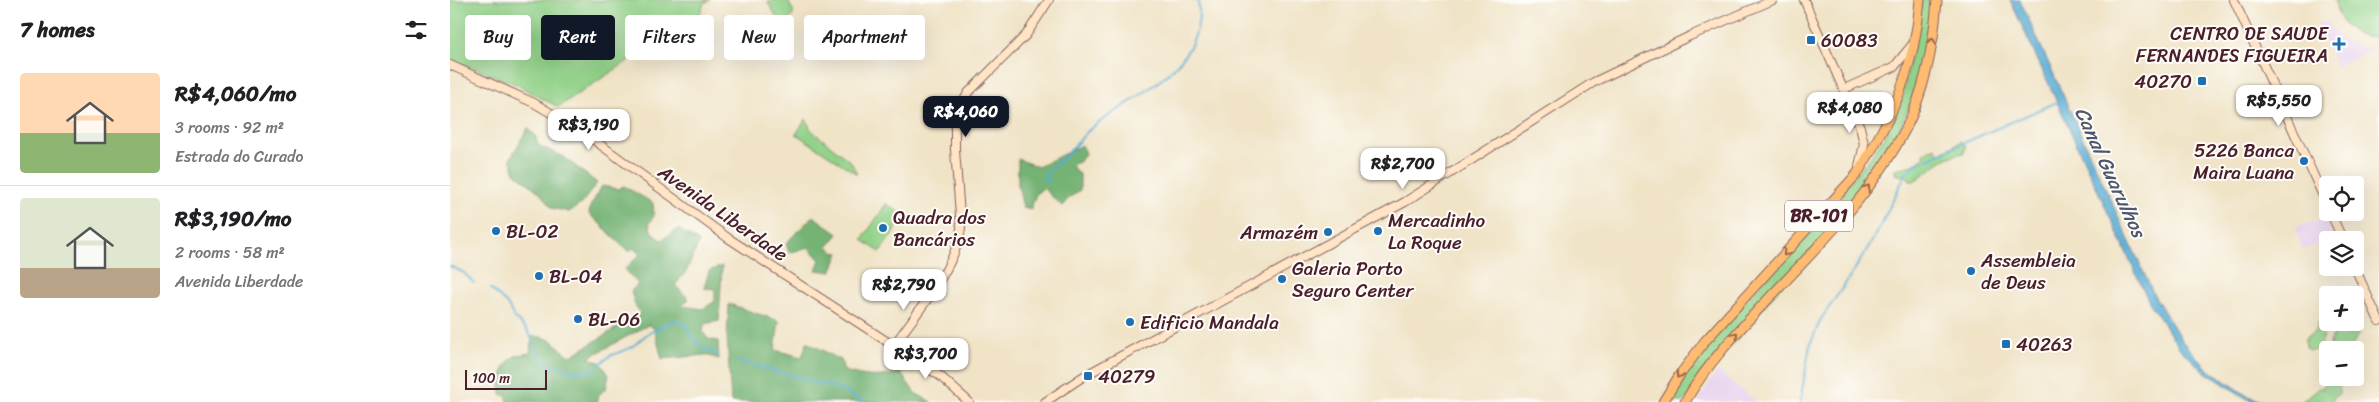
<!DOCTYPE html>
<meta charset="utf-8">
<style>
body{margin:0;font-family:Sriracha,sans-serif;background:#f6f6f6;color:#202124;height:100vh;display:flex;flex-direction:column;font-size:19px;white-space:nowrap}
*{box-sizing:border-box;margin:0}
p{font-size:16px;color:#757577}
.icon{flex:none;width:28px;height:28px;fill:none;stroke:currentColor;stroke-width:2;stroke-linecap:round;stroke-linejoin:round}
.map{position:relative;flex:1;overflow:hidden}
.details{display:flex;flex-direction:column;background:#fff;width:450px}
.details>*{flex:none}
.banner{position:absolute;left:15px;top:15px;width:475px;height:45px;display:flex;gap:10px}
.buttons{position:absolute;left:1869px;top:176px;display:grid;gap:10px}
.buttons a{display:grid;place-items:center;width:45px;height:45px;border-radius:5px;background:#fff;box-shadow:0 5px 20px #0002;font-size:25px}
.scale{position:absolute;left:15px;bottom:12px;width:82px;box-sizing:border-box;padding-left:5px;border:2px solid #4a1f2b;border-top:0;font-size:14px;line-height:18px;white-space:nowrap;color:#4a1f2b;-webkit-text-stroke:4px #fdfcf7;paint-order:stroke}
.price{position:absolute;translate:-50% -42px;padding:0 11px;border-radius:10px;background:#fff;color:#222;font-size:16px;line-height:32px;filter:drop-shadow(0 1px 2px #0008)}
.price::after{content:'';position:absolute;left:50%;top:30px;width:15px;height:11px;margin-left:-8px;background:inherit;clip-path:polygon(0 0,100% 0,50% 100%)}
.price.selected{background:#111827;color:#fff}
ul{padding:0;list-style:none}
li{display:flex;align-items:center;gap:15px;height:125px;padding:0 20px}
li+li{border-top:1px solid #e0e0e0}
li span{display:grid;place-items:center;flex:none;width:140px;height:100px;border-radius:5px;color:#555}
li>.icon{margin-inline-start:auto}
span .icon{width:60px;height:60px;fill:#fffc;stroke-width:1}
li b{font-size:21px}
h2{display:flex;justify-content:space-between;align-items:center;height:60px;padding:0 20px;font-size:21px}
.pill{padding:0 18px;border-radius:5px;background:#fff;box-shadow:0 5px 20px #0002;font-size:18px;line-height:45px}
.pill.selected{background:#111827;color:#fff}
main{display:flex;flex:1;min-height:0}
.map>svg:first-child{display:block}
.built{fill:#e7d2ef}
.green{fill:#91d188;stroke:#6e785a}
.forest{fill:#74b374;stroke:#5f6950}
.water{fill:#56abd2;stroke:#50657e}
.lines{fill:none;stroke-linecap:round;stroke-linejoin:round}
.stream{stroke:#56abd2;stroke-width:2}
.secondary-casing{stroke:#846461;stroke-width:10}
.trunk-casing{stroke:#846461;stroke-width:11}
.secondary{stroke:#ffe4c6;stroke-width:8}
.trunk{stroke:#ffbb71;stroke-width:9}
.oneway{stroke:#9b654a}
.poi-dot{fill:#1f6fb2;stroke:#fdfcf7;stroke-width:2}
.labels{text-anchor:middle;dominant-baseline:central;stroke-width:4;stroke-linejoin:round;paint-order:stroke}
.shield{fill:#fdfcf7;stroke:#806168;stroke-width:1}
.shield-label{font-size:18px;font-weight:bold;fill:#4a1f2b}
.poi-label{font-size:19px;fill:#4a1f2b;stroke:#fdfcf7;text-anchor:start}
.street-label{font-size:19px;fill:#4a1f2b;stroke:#fdfcf7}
.water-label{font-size:20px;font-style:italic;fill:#4f576e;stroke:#fdfcf7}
</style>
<main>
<section class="details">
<h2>7 homes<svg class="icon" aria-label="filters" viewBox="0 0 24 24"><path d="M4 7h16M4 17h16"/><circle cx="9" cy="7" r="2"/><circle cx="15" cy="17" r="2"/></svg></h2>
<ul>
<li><span style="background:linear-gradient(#ffd9b3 60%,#8fb573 0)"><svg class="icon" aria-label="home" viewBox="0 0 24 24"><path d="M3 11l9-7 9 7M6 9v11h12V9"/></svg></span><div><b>R$4,060/mo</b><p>3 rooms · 92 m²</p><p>Estrada do Curado</p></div></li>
<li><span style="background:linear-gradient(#dfe7d0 70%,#b9a48a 0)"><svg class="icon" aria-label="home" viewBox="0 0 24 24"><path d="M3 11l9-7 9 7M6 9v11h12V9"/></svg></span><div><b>R$3,190/mo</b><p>2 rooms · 58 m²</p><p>Avenida Liberdade</p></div></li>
</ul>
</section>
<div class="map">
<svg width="1929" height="402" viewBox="0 0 1929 402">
<rect width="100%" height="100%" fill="#fdfcf7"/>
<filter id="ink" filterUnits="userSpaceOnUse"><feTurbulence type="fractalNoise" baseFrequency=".02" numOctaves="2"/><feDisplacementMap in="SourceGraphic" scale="10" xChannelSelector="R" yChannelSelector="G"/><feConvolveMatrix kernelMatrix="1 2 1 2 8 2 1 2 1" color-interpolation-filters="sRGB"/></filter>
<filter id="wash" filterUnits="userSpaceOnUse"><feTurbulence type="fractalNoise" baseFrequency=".0096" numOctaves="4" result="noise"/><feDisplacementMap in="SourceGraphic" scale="20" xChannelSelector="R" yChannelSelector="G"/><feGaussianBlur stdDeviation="1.12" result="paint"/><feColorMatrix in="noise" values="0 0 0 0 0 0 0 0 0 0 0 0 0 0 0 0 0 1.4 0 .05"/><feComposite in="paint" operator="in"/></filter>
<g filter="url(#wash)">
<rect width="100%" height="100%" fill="#f0e3c6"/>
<!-- built -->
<path class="built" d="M1877,21l10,13 12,9 25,6 -38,17 -19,-43z
M1874,218l4,5 6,12 -20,11 -12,3 -6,-22z
M1267,371l40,31h-59z"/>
<!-- green -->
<path class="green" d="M0,0h260l-6,3 -4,11 -142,93 -45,-24 -63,-24z
M323,0h14l6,10v5l-10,12 -15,-24z
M1472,0h12c-8,78 -27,126 -72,190l-178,212h-15l21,-36 180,-208 21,-32 11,-28z
M1885,0h44v37c-23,2 -42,-13 -44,-37z
M356,119l5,11 40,32 6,12 -61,-40z
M1511,141l5,5 -2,7c-22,3 -32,17 -50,28h-4l-2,-4 -13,-3v-5l18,-4 12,-9 -1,-3 11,-6 4,7z
M436,204l19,12 -25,36 -18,-12z
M1877,318v4l-7,8 3,4 -2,12 3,4h-15l-4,-3v-8l11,-9 2,-7z
M1891,323l13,3 -6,5 2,5 7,-6h3l-10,20 -6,-4v4h-12l-2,-8z
M1883,378h7l6,6 -7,2v8l-5,3 -2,5h-31l19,-15 2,3 1,-4z"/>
<!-- forest -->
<path class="forest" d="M78,128l7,7 3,10 26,12 33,26 -16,21 -12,8 -17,-4 -13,-16 -24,-19 -5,-14z
M632,145l4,8 -6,8 -8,4 3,6 5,3v16l-11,8 -7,8 -19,-18 -7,6 -5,15 -8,-2 -5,-21v-27l20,8z
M152,186l16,3 6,-3 29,17 1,13 -5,7 2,8 10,9 18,-11 20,13 -13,30 -11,13 14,14 -7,7 21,3 12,-8v-12l-11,-1 5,-17 13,-5 -3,55 -15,3 -1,8 5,7 10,2 1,18 -13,-4 -44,4 -8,-31 -6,-3 -60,33 12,4 9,13 -3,13 -9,9 1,5h-90l-1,-5 -6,-3c-3,-13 3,-35 17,-39 4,-1 8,-1 12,-2l2,-17c8,1 14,1 21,6 7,4 10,11 18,14l70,-43 -6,-8 -4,-14 7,-7 -13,-15 15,-15 -7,-6 -4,4c-14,-12 -25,-26 -40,-38l1,-7z
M363,216l25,18 -10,12 5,6 6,1 -8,19 -15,-2 4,-10 -12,-13 -19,6 -3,-10z
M279,304l50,17 -4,29 27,7 5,-15 34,18 3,11c22,6 34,8 56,1l15,21 16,9h-200l-4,-66z"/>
<!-- water -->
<path class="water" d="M1560,0h10l134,295 29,47 25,27 40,27 17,6 -16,-2 -44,-28 -25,-23 -31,-47z"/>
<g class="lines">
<!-- stream -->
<path class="stream" d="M600,181l-6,-2 2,-5c8,-8 17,-16 25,-24 6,-6 12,-14 18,-20 43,-34 120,-63 109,-130
M0,266l14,7 10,10
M41,289l16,15 7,13 13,13 18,34 34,8 12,-1 19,-15 22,-9 15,-13 27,-14 11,4c8,17 16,24 33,31
M288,361l99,27 28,14
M1350,402l10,-57 11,-26 29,-42 27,-44 29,-60 10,-9 141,-62"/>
</g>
</g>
<g filter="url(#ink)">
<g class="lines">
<defs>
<path id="secondary" d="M1354,0l56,127 4,17 -5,22
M1784,0l94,207
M0,65l84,38 49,29 145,106 212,138 29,26
M1394,89l50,-22 18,-22
M1880,212l13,28
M1905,268l24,53
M444,345c23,-33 62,-77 67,-117l-6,-78v-34l13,-23 58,-58 23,-35
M595,402l39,-26 321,-174 189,-120 96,-46 83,-36"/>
<path id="trunk" d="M1213,402l16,-26 26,-35 152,-167c36,-57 58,-106 63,-174
M1235,402c23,-40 55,-73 86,-106 49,-51 102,-104 135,-168 19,-38 28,-86 31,-128"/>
</defs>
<!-- secondary casing -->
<use href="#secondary" class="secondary-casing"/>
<!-- trunk casing -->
<use href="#trunk" class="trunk-casing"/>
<!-- secondary -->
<use href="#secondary" class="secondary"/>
<!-- trunk -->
<use href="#trunk" class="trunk"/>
</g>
<!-- one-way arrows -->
<defs><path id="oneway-chevron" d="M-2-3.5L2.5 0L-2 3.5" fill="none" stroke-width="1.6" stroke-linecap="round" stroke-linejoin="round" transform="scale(1.25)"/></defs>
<g class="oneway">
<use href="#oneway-chevron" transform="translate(1482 41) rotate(-79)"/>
<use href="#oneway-chevron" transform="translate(1417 188) rotate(-51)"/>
<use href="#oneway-chevron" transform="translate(1336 253) rotate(132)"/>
<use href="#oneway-chevron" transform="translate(1285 335) rotate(-49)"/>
<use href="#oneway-chevron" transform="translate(1229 375) rotate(123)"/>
</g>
</g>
<!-- markers -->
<g class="poi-dot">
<rect x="1356" y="35" width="10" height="10" rx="2.5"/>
<path d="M1886.5 36.5h5v5h5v5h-5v5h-5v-5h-5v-5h5z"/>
<rect x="1747" y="76" width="10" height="10" rx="2.5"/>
<circle cx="1854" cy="161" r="5"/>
<circle cx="433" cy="228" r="5"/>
<circle cx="46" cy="231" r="5"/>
<circle cx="928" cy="231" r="5"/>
<circle cx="878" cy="232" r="5"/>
<circle cx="1521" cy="271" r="5"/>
<circle cx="89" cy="276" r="5"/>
<circle cx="832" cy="279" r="5"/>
<circle cx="128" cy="319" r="5"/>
<circle cx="680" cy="322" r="5"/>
<rect x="1551" y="339" width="10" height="10" rx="2.5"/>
<rect x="633" y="371" width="10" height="10" rx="2.5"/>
</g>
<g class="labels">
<!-- shield labels -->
<rect class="shield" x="1335" y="200.5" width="68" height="31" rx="4"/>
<g class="shield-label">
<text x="1369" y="216">BR-101</text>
</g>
<!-- poi labels -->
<g class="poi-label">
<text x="1878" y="33" text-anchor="end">CENTRO DE SAUDE<tspan x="1878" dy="22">FERNANDES FIGUEIRA</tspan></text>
<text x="1371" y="40">60083</text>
<text x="1742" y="81" text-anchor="end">40270</text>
<text x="1844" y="150" text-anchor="end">5226 Banca<tspan x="1844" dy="22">Maira Luana</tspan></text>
<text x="443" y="217">Quadra dos<tspan x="443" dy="22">Bancários</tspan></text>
<text x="938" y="220">Mercadinho<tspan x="938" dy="22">La Roque</tspan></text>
<text x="56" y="231">BL-02</text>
<text x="868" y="232" text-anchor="end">Armazém</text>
<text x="1531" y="260">Assembleia<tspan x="1531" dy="22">de Deus</tspan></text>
<text x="842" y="268">Galeria Porto<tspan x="842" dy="22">Seguro Center</tspan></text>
<text x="99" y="276">BL-04</text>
<text x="138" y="319">BL-06</text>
<text x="690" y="322">Edificio Mandala</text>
<text x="1566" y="344">40263</text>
<text x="648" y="376">40279</text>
</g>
<!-- street labels -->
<g class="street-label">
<text transform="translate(273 213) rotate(35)">Avenida Liberdade</text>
</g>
<!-- water labels -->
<g class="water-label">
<text transform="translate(1660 172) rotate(65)">Canal Guarulhos</text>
</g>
</g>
</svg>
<div class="buttons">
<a><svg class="icon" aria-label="locate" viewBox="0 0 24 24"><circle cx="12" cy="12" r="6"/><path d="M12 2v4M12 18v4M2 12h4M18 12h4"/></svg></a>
<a><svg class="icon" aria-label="layers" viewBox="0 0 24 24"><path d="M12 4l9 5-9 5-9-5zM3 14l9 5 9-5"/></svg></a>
<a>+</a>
<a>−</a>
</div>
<div class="scale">100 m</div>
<b class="price" style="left:1829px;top:127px">R$5,550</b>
<b class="price" style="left:1400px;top:134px">R$4,080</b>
<b class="price selected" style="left:516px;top:138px">R$4,060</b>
<b class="price" style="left:139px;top:151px">R$3,190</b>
<b class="price" style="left:953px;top:190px">R$2,700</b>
<b class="price" style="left:454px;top:311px">R$2,790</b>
<b class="price" style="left:476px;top:380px">R$3,700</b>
<div class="banner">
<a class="pill">Buy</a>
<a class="pill selected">Rent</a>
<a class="pill">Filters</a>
<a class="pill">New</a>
<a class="pill">Apartment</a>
</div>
</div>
</main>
